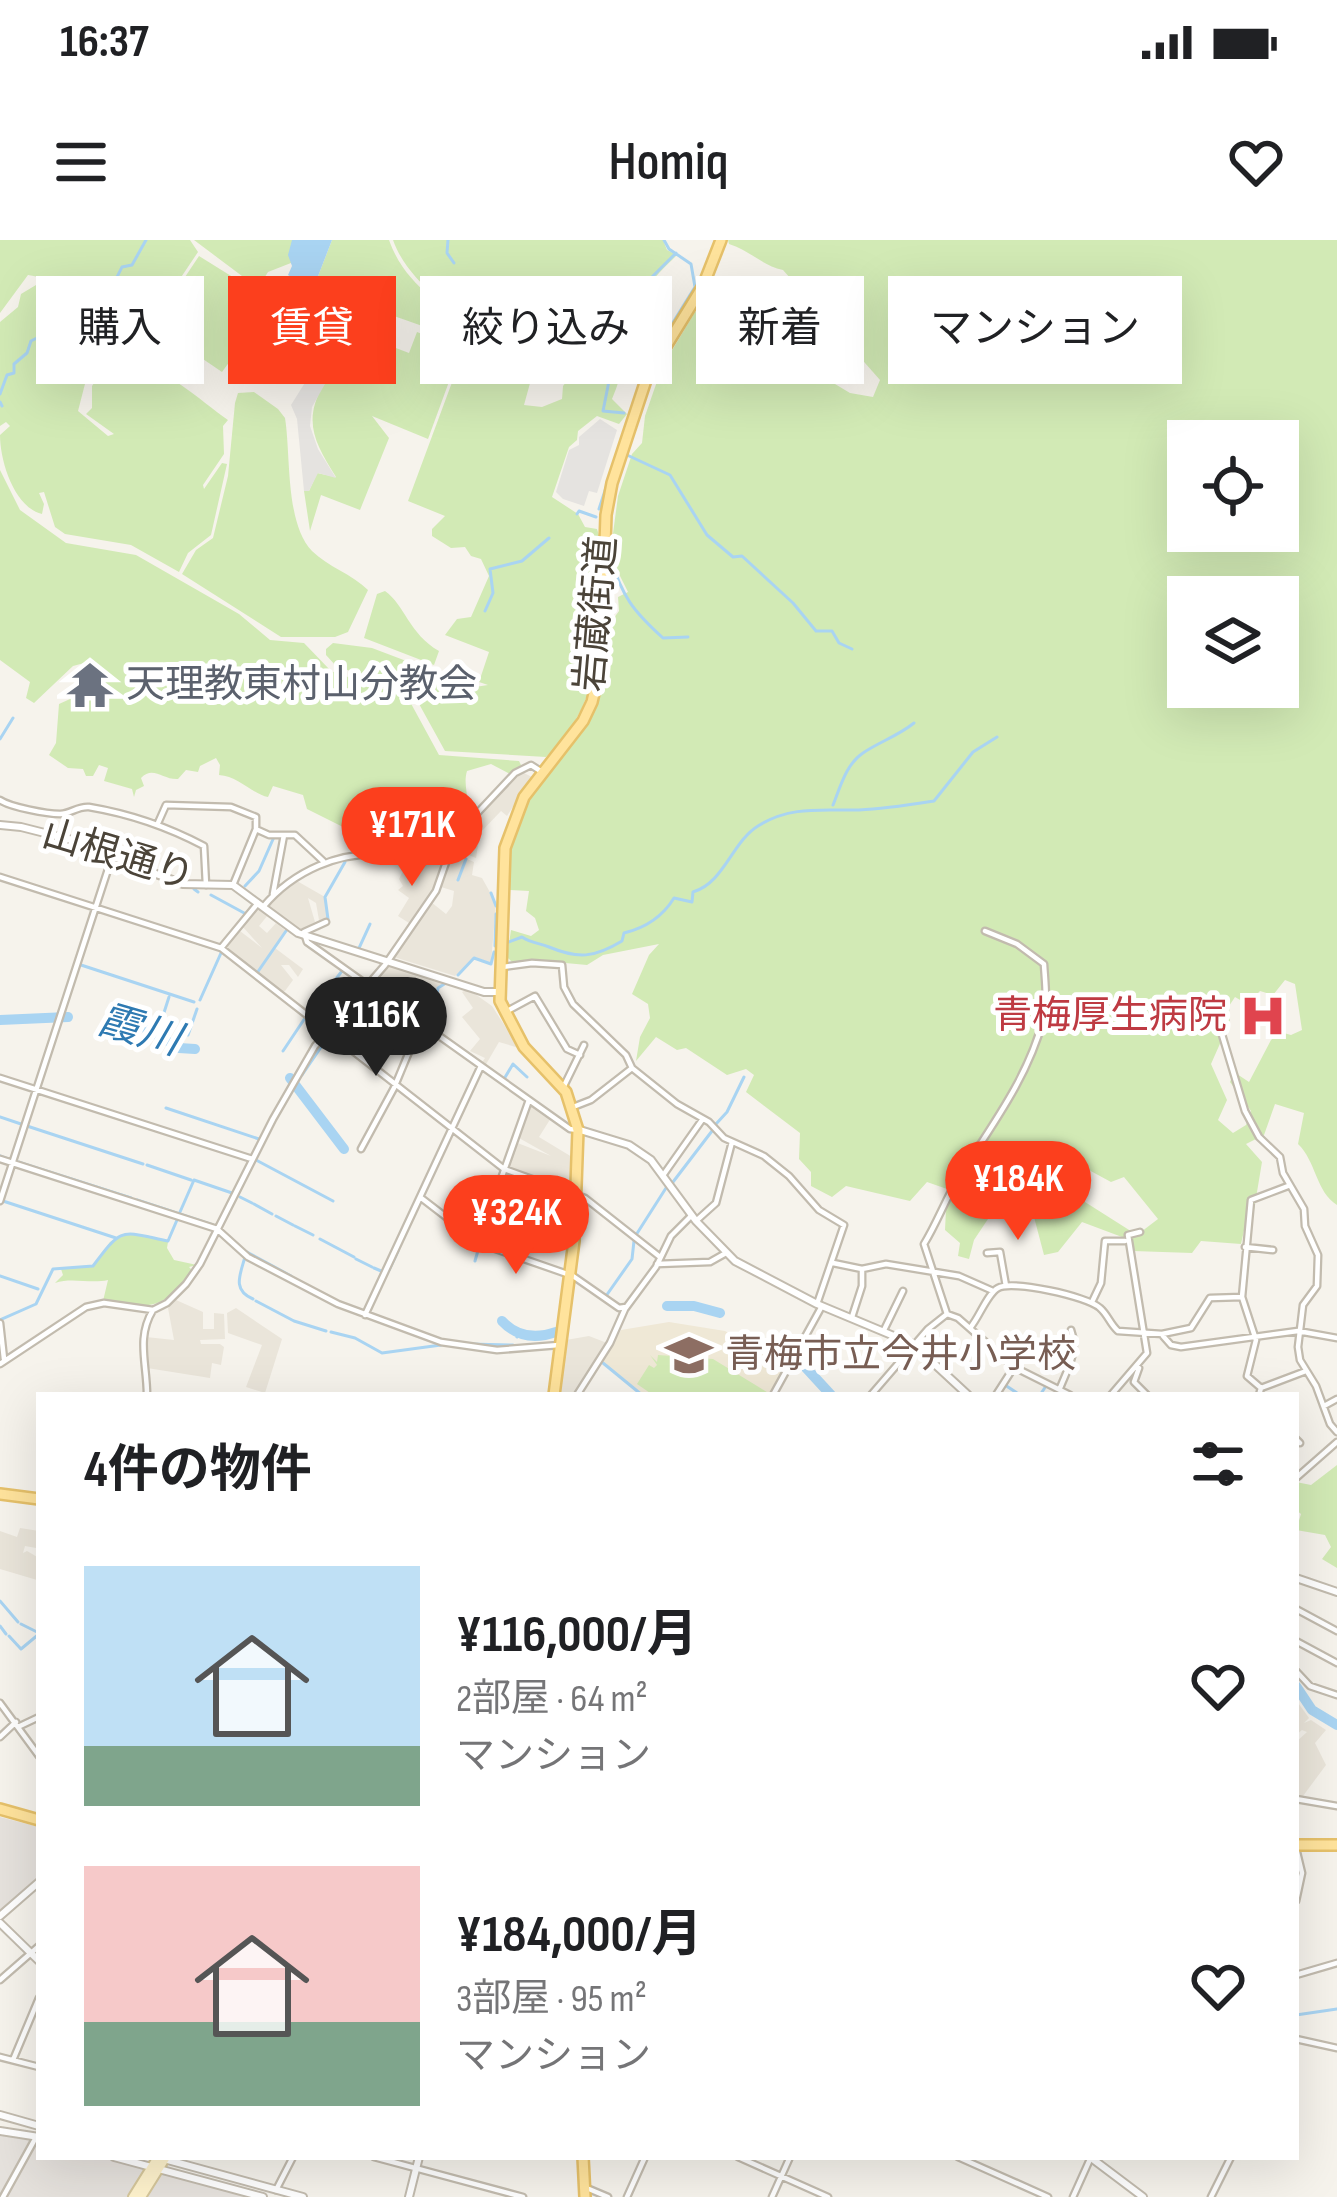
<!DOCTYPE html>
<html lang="ja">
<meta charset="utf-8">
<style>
body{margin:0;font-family:"Sofia Sans Condensed","Noto Sans JP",sans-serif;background:#f2f2f2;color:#202124;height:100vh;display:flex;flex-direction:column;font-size:45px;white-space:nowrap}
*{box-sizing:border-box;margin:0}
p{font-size:39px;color:#757577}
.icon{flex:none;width:66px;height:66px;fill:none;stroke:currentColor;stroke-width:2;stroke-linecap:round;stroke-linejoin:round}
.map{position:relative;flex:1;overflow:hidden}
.panel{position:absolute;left:36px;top:1152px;width:1263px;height:768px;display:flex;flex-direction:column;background:#fff;border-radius:0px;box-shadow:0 12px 48px #0002}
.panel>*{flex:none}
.top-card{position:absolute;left:36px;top:36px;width:1266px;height:108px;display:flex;gap:24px}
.fabs{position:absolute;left:1167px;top:180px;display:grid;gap:24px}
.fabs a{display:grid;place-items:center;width:132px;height:132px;border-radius:0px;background:#fff;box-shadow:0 12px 48px #0002;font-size:60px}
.price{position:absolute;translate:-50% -102px;padding:0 27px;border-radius:42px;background:#fc3f1d;color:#fff;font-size:39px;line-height:78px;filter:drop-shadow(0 3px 6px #0008)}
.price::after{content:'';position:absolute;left:50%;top:72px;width:36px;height:27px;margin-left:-18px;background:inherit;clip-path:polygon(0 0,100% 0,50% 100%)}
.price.selected{background:#222;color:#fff}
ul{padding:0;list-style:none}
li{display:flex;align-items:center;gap:36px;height:300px;padding:0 48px}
li span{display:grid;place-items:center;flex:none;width:336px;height:240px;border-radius:0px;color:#555}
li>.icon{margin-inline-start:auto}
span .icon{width:144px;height:144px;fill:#fffc;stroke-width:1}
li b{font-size:51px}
h2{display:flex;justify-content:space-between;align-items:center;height:144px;padding:0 48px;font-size:51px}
.pill{padding:0 42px;border-radius:0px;background:#fff;box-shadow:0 12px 48px #0002;font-size:42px;line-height:108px}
.pill.selected{background:#fc3f1d;color:#fff}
.status{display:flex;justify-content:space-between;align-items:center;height:84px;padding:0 60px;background:#fff;direction:ltr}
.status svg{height:33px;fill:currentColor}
header{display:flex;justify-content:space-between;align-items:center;height:156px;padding:0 48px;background:#fff;font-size:54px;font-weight:600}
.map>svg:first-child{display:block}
.residential{fill:#eae5da}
.industrial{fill:#e6e2dd}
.education{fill:#efe8d6}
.green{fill:#d2eab5;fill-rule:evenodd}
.parking{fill:#e5e3e0}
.water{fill:#a9d4f2}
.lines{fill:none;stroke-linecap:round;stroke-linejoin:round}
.stream{stroke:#a9d4f2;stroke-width:3}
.river{stroke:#a9d4f2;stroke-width:10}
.minor-casing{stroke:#c2bbae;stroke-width:9}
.tertiary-casing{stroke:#c2bbae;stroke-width:10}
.secondary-casing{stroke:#d6c79b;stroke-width:12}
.primary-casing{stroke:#e6c16a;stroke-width:14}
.minor{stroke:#fff;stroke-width:4.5}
.tertiary{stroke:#fff;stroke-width:6}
.secondary{stroke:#fff3cd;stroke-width:8}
.primary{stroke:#ffe39c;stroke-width:9}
.labels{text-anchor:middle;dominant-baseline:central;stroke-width:10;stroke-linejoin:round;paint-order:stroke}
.street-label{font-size:39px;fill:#4b4439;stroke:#fff}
.worship-label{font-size:39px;fill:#5b616d;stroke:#fff;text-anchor:start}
.health-label{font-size:39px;fill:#be3a42;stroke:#fff;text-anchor:end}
.education-label{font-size:39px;fill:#785e54;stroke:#fff;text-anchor:start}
.water-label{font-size:42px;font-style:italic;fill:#2e7ab2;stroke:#fff}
</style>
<div class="status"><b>16:37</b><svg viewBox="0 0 49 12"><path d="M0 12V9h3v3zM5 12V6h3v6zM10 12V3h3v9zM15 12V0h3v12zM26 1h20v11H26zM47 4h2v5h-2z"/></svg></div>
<header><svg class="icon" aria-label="menu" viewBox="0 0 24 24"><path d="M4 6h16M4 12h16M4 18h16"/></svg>Homiq<svg class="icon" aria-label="heart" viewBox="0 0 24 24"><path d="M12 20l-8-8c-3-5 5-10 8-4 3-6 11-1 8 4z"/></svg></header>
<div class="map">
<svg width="1337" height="1957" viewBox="0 0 1337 1957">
<rect width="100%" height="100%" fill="#f6f3ec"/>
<!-- residential -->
<path class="residential" d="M522,532l10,5 -25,39 -6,-5 -21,22 -4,25 -10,-4 2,-6 -9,-5 11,-19z
M446,613l-10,32 -27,38 -11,-7 11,-18 -11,-8 5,-4 -4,-7 8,-16h12z
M453,613l21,9 -2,13 10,3 14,25 -5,60 -16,-6 -20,19 -61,-19 37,-55 15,12 6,-8 2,-15 -13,-4z
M297,641l28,16 3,22 -9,1 -3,-17 -8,-5 7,24 -15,8 -33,-24 18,-21z
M258,667l10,8 -9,11 8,7 9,-10 10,8 -11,17 28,21 -5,8 -9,-12h-8l12,15 -8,11h-5l-55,-42 15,-18 22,17 -20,-22z
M390,724l58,17 -11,7 -5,16 -18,-13 -12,17 -30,-21z
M468,749l24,17 27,42 -20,-6 -14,24 -4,-2 4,-6 -15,-7 10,-12 -18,-22 11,-9 -11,-16z
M530,863l21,15 -12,19 33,20 -1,35 -64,-25 8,-25 36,14 -32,-18z
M176,1060l27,12v17h11v-16l10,1 1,25 -25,1 1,4h19l4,3 -3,18 -9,-2 -2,15 -63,-10 -1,-31 28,3 -6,-32z
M236,1068l46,31 -17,54 -19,-6 16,-42 -34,-12 -1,-20z
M589,1096l18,7 -28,46 -7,6h-13l7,-55z
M20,1288l19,3 -3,17 -11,-2 -2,7 4,-2 12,7 -2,22 -37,-11v-38l17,6z
M1296,1460l13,18 -5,5 7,-3 15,10 -11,13 11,22 -23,31 -7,1v-55l11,-10 -5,-2 -6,5z"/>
<!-- industrial -->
<path class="industrial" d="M0,1577l39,10v49l-39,34z
M0,1895l39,6v16h64l154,40h-257z"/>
<!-- education -->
<path class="education" d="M669,1082l56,9 61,33 -16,31h-128l-39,-33 18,-32z"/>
<!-- green -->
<path class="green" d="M0,0h190l8,12 -59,88 -38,20 -15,20 -8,31 30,25 6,-2 -28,-20 6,-6v-22l13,-19c38,-22 91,31 123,53l-5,6 1,28 -21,31 1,4 18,-26 5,1 -16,71 -23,18 -9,19 -48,-27 -66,-11 -10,-7 -11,-35 -5,1 5,11 -2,10c-28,-7 -42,-53 -42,-79l10,-9 -4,-4 -6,4v-104l18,-15 3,-13 15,-9 3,-8 -11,-2 -28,38z
M194,0h105l-3,21 -28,11 -10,16z
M332,0h57c18,50 53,56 73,96v4l-68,-24 -12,35 6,-6 21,8 8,-21 44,17 -33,90 -56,-23 17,22 -29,72 -39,-15 -11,36 -6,-40h5l8,-18 19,4c-21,-34 -34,-56 -12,-93l-14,-28 -5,6 -44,-30 19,-28 45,30 8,-12 -18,-38z
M393,0h270l4,10 10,5c-24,24 -30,26 -34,63 -18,23 -18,52 -31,81l15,15 -8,10 -22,-8 -19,15 -1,9 -8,7 -17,50 26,17 7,13 12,2 5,16c-3,80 7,153 -56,212l-101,-6 -32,-58 -77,-27 -10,-11v-6l7,-6 39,5 103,39 13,-2 -9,-3 10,-30 -44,-17 12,-16 14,-2 18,-41 -8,-17 -10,-3 -6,-9 -14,1 -19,-12v-7l13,-13 -37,-15 56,-151 14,-4 51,22 3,8 -8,29 18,2 20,-8 1,-13 10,-13 -3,-9 -8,-3 -18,9 -45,-17 -4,-26 -29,11c-14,-37 -57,-53 -73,-98z
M728,0h609v965c-21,-13 -21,-44 -39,-61l6,-31 -29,-9 -11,31 -18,9 16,18 -10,60 -7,4 -4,18 -40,-3 -9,12 -59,-2 -3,-11 -48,-18 -24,30 -14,3 -10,-38 -38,-10 -22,33 -5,19 -11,-3 2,-13 -15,-13 2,-41 -20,-7 -17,19 -64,-15 -14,11 -21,-11v-14l-12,-13 1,-26 -54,-41 8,-17 -8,-6 -19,6 -41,-27 -9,2 -21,-13 -20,24 4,-24 10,-19 -2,-14 -16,-10 17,-39 10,-11 -56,11 -16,10 -54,-5 -21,2 -5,-5 4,-27 20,6 8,-6 -4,-12 -9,-7 3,-20 -19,-1 -2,-4c2,-32 4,-64 22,-92 21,-31 54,-57 67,-92 10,-28 4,-69 22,-91l-1,-14 10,-5 -18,-36 8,-60 14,-42 10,-11 3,-27 17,-49 33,-55 10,-4 51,44 64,23 30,18 23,4 7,-17 -97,-110c-22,-5 -32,-19 -54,-26zM1188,201h90v90h-90zM1188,357h90v90h-90zM1285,740l10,4 7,46 -11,5 -11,-3 -9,8 -22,42 -15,-10 -4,10 21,29 -5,14 -13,8 -15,-13 9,-20 -16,-36 19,-43 -1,-15 6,-9 12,7 13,-13 13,4zM1087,929l24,13 13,-5 34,42 -21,16 -52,-33 -11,-16z
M199,16l66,41 3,12 -46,63 -69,-47z
M254,152l24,17 7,9c6,37 0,105 27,133 16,16 40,23 56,39l-20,42 -13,5h-54l-99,-63 14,-24 17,-12 15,-62 7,-73 3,-10z
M0,230l20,40 46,33 70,12 103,59 31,26 34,3 27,28 77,27 31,57 80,6 2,4 -11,9 -19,-10 -24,7c-4,13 2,24 0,38 -3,22 -27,52 -52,51 -16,-1 -30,-7 -48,-6l13,-14 1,-11 -17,-10 -23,7 -34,-17 -4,-14 -30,-9 -5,11c-14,-2 -30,-21 -49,-22l1,-10 -4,-7 -16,8 -2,6 -12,-2 -8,9c-15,1 -25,-14 -37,-1l3,8 -8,4 -2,7 -2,-8 -28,-8 4,-13 -9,-3 -6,11h-7l-3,-7 -15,-1 -19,-13 7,-12 3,-39 42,-19 -13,-23 -15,4 -39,37 -8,-5 4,-16 -30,-22z
M385,351c20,14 24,43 54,60l-5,14 -70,-27 13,-44z
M131,993l37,9 -1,6 7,12 23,5 -8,2 4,4c-33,42 -42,36 -90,30l5,-21c-18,4 -36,-3 -53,3l8,-8 -2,-6 33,-3 16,-24z
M650,1115l7,7 1,-7 55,4 57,35 -117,1 -16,-11 12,-19 5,3 3,-3z
M1337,1225v103l-15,-9 9,-12 -6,-12 -29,-5 5,-16 -5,-4v-28l15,3z"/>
<!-- parking -->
<path class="parking" d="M306,141l19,3 -13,23 -2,19 8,23 18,29 -18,-5 -9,18h-5l-7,-72 -6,-14z
M600,179l17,11 -20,63 -8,-2 -5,15 -21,-7 -7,-7 13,-42 10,-5v-8z"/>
<!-- water -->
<path class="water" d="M292,0h40l-17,44 10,16 -37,-25 4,-9 -4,-11z"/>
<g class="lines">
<!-- stream -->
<path class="stream" d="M448,0l-1,13 7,10
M630,88l8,-7 7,-37 31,-31
M533,125c17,-44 59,-51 93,-25
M644,134l10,-44 15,-1 26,-42 -4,-23 -22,-15 -5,-9
M0,154l7,-19 7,-2v-9l13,-11 4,-12 20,-10 11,2c26,-24 44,-31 60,-66l10,-2 14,-25
M0,162l2,4
M624,173l-21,-2 6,-30 11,-7 6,-35
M627,215l43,20 37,60 26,22 9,-1 51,47 23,28h16l7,12 13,6
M599,269l30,-92
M577,274l2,-3 17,6
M610,318c13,39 22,52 53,80l25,-1
M485,371l8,-18 -3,-24 32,-8 27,-23
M0,499l13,-21
M833,565c7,-17 13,-41 30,-52 16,-11 35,-17 51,-30
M458,640l8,-21
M245,646l14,-15 15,-34
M194,649l4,3
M491,653l5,13
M211,655l35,19
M328,679l-3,-22 20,-35
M197,703l20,6
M506,703l16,-6c9,6 17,6 27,10 29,12 45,11 73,-6l2,-8c21,-5 39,-17 50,-35l18,4 1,-10c31,-9 39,-50 65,-66 33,-21 66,-15 101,-16 26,-1 50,-5 75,-9l39,-49 24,-15
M495,706l1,-32
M359,708l11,-24
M81,725l113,37
M257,733l29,-42
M458,735l16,-17 17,6 3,-12
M200,760l21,-47
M309,774l33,-43
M421,779l15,-18 2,-13 8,-5
M160,785l9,-28
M188,795l9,-26
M409,806l9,-21
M283,811l22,-33
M302,835l26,-38
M504,839l9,-15 14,13
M166,868l93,31
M379,871l13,-25
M0,877l21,7
M716,884l11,-12 17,-35
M27,886l116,38
M0,916l8,3
M256,920l77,41
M18,922l113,36
M147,925l44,15
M673,942l39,-51
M240,957l12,6
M137,960l76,25
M3,961l113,37
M254,964l18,10
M180,972l14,-32 38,13
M276,976l17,9
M295,986l18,9
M636,995l30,-47
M320,999l34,18
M245,1011l46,25
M245,1017c-5,18 -13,33 8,42
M356,1019l16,8
M475,1021l4,-14
M374,1028l7,3
M389,1030l9,-19
M0,1036l38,13
M606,1056l26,-37 2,-18
M256,1061l38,20 32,10
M0,1080l36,-16 17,-35 40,-3c30,-40 27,-35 75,-25l9,-21
M331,1092l24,6 27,15 59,-8
M517,1097l2,-4
M469,1104l44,1
M603,1123l39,32
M1005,1145l15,10
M1040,1155l6,-9
M0,1361l18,21
M21,1384l18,9
M0,1386l6,8
M9,1396l12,13 18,-15
M1296,1775l41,-6"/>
<!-- river -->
<path class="river" d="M0,780l68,-3
M143,787l36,21 16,1
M290,838l54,71
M667,1066h27l26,7
M502,1081c15,16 34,18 54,11
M797,1118l34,37
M1296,1446l16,24 25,15"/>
<defs>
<path id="minor" d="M0,560c10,7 47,14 60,14 11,0 17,-8 29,-7 42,7 79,20 115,39l2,39
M158,583l8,-18 65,2 25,10v12l-23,56
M258,590l11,5h26l28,26
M0,637l221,71 283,221 81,29 75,59
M273,654l11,-59
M263,667c30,-36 77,-57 125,-52 9,1 19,7 28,7 12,1 24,-9 35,-13
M326,682l-22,10 3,10 263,187 8,1
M221,708l37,-45
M503,727l29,-4 30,2 2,22 9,17 53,51 6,13 45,36 32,18 15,16 40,18 25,20 30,34 25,15 -27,79
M1211,765l11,8 -2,15 25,83 14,26 21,20 3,16 21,36 1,17 13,29 -1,31 -14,19 -5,42 2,13 16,26 14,38 7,8
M509,770l26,-14 32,53 13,6
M0,838l252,81
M563,848l21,-43
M573,867l18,-7 41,-32
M361,909l33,-61 27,-65
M0,919l217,70 31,28 90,47 103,38 56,8 62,-5
M664,934l38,-54
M420,957l61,47 92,32 46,32 7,-1
M0,961l113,-347
M696,981l20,-18 16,-61
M479,1001l50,-141
M1245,1007l28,3
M987,1013l13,-1 6,34
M833,1023l29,6 24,-5 73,12 34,15
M657,1024l53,-2 16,-9
M1092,1062l9,-19 4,-42h20
M947,1074l-23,-70c13,-21 22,-46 35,-67 31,-49 69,-99 84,-157 5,-18 2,-38 1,-56l-27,-20 -32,-13
M365,1075l116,-249
M852,1077l10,-31v-15
M0,1083l4,36
M970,1088c9,-10 17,-34 28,-40 14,-8 89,8 102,20 8,7 10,16 18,23l44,3 29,-6 19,-30 32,-1
M884,1090l19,-39
M1163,1096l8,9 10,2 117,-16 39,7
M0,1124l86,-57 18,-4 49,7 14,-7 19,-19 14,-20 73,-145 42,-73 70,-81 51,-74 15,-43 17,-25 47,-50 16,-8 11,7
M1139,1128l-5,14 13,13
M1060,1148c8,-20 19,-38 11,-58
M1261,1148l-14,-12 9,-36 -14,-43 9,-97 37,-14
M147,1155c0,-32 -11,-57 6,-85
M577,1155l33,-52 15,-34 31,-42 15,-31 21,-21
M773,1155l49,-89
M871,1155l57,-66 19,-15 11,4 56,49 56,28
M996,1155l18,-28
M1111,1155l36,-42 -19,-118 12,-3
M1259,1155l2,-7 45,-17
M1324,1166l13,-7
M1296,1199l4,4
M1296,1238l41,-36
M1296,1369l41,22
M1296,1401l41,22
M1296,1431l14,15 27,9
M0,1463l39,53
M20,1486l19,-9
M0,1497l16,-15
M1296,1559l41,7
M1296,1608l6,25 -6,28
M1296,1735l41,-12
M0,1740l39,-34
M1296,1799l41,9
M0,1817l39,10
M13,1820l26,-62
M374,1917l149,40
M738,1917l90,40
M958,1917l90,40
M589,1949l19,8
M276,1950l17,-33
M3,1957l32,-58
M627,1957l18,-40
M772,1957l18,-40
M1073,1957l18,-40
M1211,1957l20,-40"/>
<path id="tertiary" d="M0,585l21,2 75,19 36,19 51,19 50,1 65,48 186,59h14
M580,890l49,15 22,15 45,61 39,40 82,43 96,40 55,51
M1296,1338l41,14
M0,1676l39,-34
M0,1683l39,38
M0,1875l39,11
M0,1891l39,6
M114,1917l149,40
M1090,1917l53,40
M164,1919l139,38
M409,1957l10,-40"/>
<path id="secondary" d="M133,1957l25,-40
M141,1957l25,-40"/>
<path id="primary" d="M554,1155l20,-154 4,-111 -12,-38 -42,-45 -24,-46 5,-153 19,-51 59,-76 9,-19 9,-39 5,-148 6,-32 35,-106 56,-91 18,-46
M0,1254l39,5
M0,1569l39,11
M1296,1605h41
M583,1917l2,40"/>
</defs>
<!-- minor casing -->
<use href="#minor" class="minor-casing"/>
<!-- tertiary casing -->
<use href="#tertiary" class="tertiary-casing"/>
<!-- secondary casing -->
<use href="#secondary" class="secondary-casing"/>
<!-- primary casing -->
<use href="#primary" class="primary-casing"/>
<!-- minor -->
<use href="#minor" class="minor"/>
<!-- tertiary -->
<use href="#tertiary" class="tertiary"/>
<!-- secondary -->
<use href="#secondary" class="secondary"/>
<!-- primary -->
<use href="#primary" class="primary"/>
</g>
<!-- icons -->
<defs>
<symbol id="temple-bare" viewBox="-9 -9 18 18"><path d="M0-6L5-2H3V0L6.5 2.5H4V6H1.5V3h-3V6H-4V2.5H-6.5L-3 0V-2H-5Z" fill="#6b7280" stroke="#fff" stroke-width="2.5" paint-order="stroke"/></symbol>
<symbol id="hospital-bare" viewBox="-9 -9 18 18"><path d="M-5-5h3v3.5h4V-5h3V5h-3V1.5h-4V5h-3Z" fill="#e0444e" stroke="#fff" stroke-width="2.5" paint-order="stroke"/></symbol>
<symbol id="school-bare" viewBox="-9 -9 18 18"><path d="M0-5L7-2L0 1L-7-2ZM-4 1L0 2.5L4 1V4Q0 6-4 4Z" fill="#8d6e63" stroke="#fff" stroke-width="2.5" paint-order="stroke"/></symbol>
</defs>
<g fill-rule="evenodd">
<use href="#temple-bare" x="57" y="412" width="66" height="66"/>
<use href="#hospital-bare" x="1230" y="743" width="66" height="66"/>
<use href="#school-bare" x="656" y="1082" width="66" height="66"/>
</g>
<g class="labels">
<!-- street labels -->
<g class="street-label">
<text transform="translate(597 374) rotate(-85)">岩蔵街道</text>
<text transform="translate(118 616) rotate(17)">山根通り</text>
</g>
<!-- worship labels -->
<g class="worship-label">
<text x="126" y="445">天理教東村山分教会</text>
</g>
<!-- health labels -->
<g class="health-label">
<text x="1227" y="776">青梅厚生病院</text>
</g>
<!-- education labels -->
<g class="education-label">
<text x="725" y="1115">青梅市立今井小学校</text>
</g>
<!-- water labels -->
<g class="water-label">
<text transform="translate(139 791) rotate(16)">霞川</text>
</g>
</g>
</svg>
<div class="fabs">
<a><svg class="icon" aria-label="locate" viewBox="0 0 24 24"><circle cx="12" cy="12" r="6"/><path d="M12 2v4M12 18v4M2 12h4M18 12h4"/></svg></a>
<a><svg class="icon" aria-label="layers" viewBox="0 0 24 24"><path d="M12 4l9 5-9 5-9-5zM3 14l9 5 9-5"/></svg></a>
</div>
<b class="price" style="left:412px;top:649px">¥171K</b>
<b class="price selected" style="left:376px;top:839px">¥116K</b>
<b class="price" style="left:1018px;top:1003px">¥184K</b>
<b class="price" style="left:516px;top:1037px">¥324K</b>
<div class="top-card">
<a class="pill">購入</a>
<a class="pill selected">賃貸</a>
<a class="pill">絞り込み</a>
<a class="pill">新着</a>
<a class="pill">マンション</a>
</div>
<section class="panel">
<h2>4件の物件<svg class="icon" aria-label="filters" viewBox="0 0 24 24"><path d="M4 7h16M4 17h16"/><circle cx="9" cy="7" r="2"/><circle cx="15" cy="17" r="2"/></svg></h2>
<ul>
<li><span style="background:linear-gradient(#bfe0f5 75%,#7fa58c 0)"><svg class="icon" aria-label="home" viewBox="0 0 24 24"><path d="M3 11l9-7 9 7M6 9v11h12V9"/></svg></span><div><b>¥116,000/月</b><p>2部屋 · 64 m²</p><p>マンション</p></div><svg class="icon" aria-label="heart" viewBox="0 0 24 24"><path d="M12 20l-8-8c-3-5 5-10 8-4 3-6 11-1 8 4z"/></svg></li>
<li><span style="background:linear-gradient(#f6c9c9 65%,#7fa58c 0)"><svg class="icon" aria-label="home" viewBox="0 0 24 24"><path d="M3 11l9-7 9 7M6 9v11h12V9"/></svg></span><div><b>¥184,000/月</b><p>3部屋 · 95 m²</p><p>マンション</p></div><svg class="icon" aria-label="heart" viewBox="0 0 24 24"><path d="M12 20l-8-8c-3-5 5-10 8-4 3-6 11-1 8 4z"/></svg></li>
</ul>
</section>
</div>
